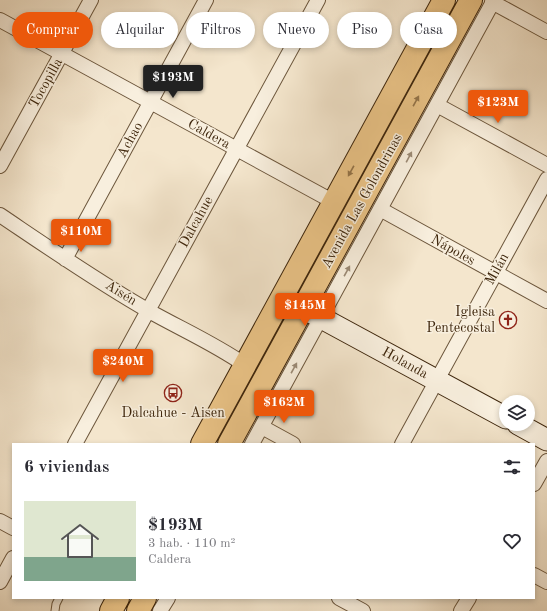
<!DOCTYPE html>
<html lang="es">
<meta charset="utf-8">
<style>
body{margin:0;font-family:"Old Standard TT",serif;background:#f7f7f7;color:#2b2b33;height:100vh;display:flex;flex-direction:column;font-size:15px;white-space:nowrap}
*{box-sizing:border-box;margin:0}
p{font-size:13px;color:#7c7c81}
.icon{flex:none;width:22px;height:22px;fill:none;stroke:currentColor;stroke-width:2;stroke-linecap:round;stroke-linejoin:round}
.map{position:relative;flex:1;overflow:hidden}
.sheet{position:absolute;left:12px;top:443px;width:523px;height:156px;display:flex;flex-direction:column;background:#fff;border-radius:0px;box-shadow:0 2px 6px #0003}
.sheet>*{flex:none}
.top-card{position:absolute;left:12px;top:12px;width:523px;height:36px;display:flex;gap:8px}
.tools{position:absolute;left:499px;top:395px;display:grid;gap:8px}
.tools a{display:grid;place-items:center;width:36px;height:36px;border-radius:50%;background:#fff;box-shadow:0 2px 6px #0003;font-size:20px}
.price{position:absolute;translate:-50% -34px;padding:0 9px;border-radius:4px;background:#ea580c;color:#fff;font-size:13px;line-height:26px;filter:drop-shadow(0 1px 2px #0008)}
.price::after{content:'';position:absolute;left:50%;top:24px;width:12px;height:9px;margin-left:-6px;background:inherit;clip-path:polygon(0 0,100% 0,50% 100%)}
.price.current{background:#222;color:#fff}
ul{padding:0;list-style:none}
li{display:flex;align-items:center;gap:12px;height:100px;padding:0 12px}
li+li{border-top:1px solid #e1e1e2}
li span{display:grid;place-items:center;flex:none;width:112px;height:80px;border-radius:0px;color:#555}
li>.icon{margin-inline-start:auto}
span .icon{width:48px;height:48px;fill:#fffc;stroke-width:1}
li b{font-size:17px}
h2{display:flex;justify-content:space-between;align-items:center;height:48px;padding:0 12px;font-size:17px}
.chip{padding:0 14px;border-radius:18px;background:#fff;box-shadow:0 2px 6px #0003;font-size:14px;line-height:36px}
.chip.current{background:#ea580c;color:#fff}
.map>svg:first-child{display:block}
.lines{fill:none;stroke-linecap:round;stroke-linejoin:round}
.lane-casing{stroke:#6c563c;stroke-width:9}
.street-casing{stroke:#6c563c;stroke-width:16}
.secondary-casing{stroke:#3e260c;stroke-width:23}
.primary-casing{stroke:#3e260c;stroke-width:24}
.lane{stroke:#f8efde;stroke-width:7}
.street{stroke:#f8efde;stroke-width:14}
.secondary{stroke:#f8efde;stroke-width:21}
.primary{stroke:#eac386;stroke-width:22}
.oneway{fill:#947449}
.oneway2{fill:#9b8a75}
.labels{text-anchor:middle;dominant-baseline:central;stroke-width:3;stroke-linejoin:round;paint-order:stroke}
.street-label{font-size:14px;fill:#3e260c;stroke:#f8efde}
.poi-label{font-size:14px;fill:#3e260c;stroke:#f8efde;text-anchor:end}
</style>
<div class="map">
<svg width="547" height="611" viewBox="0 0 547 611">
<rect width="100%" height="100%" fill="#f4e6cd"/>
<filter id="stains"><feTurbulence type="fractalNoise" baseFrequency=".005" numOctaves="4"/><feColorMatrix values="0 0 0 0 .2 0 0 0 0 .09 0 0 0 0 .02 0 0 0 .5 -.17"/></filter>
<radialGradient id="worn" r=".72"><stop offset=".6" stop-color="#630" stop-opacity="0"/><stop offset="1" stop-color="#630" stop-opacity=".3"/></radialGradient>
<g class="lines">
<defs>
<path id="lane" d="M55,611l1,-7 3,-6"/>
<path id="street" d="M492,2l55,30
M0,20l334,182
M437,105l110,60
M0,166l91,-166
M380,209l167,92
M0,215c49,33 98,67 149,96 32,18 66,33 96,54
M65,259l141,-259
M262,427l31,17
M75,444l243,-444
M252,444l242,-444
M402,444l145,-265
M534,484l13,-23
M0,521l13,7
M534,575l13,7
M0,582l13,-24
M339,598l24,13
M160,611l8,-13
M461,611l8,-13"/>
<path id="secondary" d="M303,308l203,110
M518,424l29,16"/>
<path id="primary" d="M202,444l242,-444
M229,444l242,-444
M111,611l7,-13
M138,611l7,-13"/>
</defs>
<!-- lane casing -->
<use href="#lane" class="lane-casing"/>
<!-- street casing -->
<use href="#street" class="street-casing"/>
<!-- secondary casing -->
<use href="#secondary" class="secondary-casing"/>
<!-- primary casing -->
<use href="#primary" class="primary-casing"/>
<!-- lane -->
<use href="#lane" class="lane"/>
<!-- street -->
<use href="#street" class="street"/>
<!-- secondary -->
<use href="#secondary" class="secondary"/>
<!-- primary -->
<use href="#primary" class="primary"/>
</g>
<!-- one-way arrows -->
<defs><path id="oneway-solid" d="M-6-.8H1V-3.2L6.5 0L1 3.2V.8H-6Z"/></defs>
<g class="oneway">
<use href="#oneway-solid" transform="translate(416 101) rotate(-61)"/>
<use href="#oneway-solid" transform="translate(351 171) rotate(119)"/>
</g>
<g class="oneway2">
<use href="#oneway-solid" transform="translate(409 157) rotate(-62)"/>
<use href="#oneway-solid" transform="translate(347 271) rotate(-61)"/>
<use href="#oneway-solid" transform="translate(294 368) rotate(-61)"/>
</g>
<!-- icons -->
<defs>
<symbol id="church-ring" viewBox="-11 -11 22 22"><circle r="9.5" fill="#f8efde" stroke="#8f2418" stroke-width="1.5"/><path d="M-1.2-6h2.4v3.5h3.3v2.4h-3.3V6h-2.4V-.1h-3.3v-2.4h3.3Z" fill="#8f2418"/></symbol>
<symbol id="bus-ring" viewBox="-11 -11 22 22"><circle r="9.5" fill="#f8efde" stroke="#8f2418" stroke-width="1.5"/><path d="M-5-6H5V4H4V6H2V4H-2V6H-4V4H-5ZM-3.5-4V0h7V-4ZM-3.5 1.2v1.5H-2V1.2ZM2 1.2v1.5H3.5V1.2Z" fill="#8f2418"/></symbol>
</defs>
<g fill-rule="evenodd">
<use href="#church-ring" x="498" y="310" width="20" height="20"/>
<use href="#bus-ring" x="163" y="383" width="20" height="20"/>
</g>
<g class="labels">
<!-- street labels -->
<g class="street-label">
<text transform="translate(46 83) rotate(-61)">Tocopilla</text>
<text transform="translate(209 134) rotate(29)">Caldera</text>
<text transform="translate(130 140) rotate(-61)">Achao</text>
<text transform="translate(362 201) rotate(-61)">Avenida Las Golondrinas</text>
<text transform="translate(196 222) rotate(-61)">Dalcahue</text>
<text transform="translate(453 250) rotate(29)">Nápoles</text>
<text transform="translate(497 269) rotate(-61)">Milán</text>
<text transform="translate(121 293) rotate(32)">Aisén</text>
<text transform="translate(405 363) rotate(29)">Holanda</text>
</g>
<!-- poi labels -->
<g class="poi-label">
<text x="495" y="312">Igleisa<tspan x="495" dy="16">Pentecostal</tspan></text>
<text x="173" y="413" text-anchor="middle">Dalcahue - Aisen</text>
</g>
</g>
<rect width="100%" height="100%" filter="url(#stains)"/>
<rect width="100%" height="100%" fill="url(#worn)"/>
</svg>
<div class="tools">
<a><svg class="icon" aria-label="layers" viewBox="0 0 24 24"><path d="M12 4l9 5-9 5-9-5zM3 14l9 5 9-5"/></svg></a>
</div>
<b class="price current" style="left:173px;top:99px">$193M</b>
<b class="price" style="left:498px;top:124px">$123M</b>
<b class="price" style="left:81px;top:253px">$110M</b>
<b class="price" style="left:305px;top:327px">$145M</b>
<b class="price" style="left:123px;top:383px">$240M</b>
<b class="price" style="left:284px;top:424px">$162M</b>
<div class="top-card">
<a class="chip current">Comprar</a>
<a class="chip">Alquilar</a>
<a class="chip">Filtros</a>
<a class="chip">Nuevo</a>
<a class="chip">Piso</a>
<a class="chip">Casa</a>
</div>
<section class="sheet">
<h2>6 viviendas<svg class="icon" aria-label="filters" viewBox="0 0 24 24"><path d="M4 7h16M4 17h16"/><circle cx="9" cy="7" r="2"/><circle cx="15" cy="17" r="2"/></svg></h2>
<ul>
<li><span style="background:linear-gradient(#dfe7d0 70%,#7fa58c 0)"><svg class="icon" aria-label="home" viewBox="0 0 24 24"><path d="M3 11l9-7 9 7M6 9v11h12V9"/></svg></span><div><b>$193M</b><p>3 hab. · 110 m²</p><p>Caldera</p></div><svg class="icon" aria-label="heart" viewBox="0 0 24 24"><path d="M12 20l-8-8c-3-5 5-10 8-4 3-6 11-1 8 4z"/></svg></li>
</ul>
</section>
</div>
